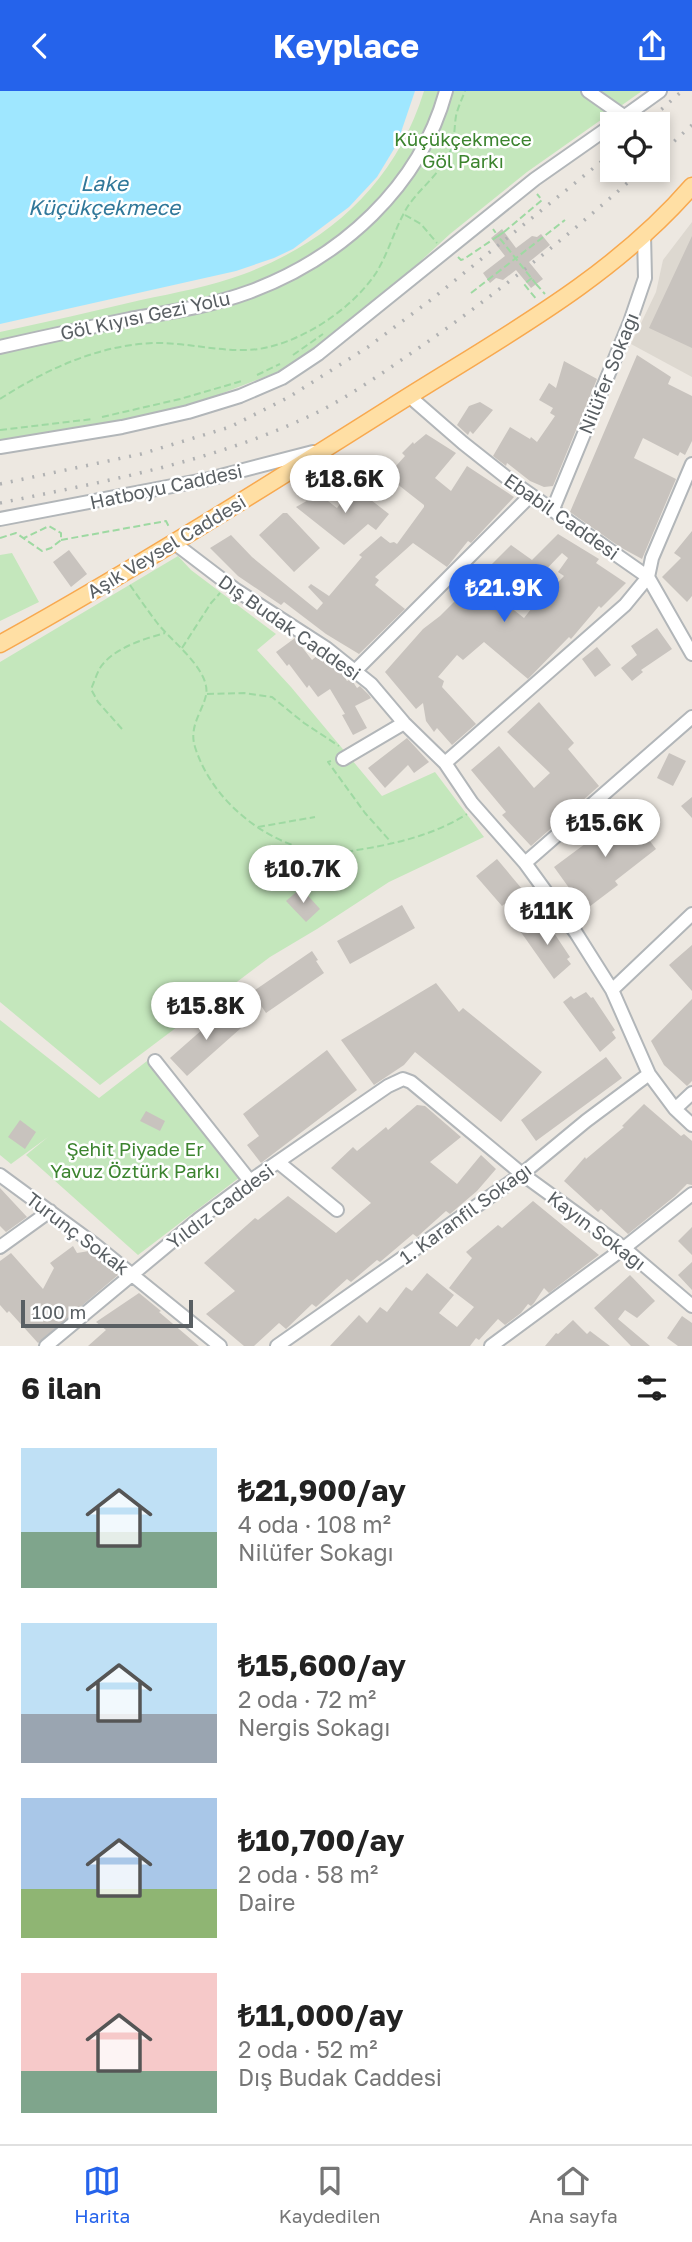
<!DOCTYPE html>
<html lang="tr">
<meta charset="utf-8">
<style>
body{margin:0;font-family:"Golos Text",sans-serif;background:#f6f6f6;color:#222;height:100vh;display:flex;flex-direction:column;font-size:26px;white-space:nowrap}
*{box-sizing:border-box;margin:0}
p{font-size:23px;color:#767676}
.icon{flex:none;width:38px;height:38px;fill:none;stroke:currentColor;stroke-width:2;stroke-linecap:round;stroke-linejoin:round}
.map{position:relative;height:1255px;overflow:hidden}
.side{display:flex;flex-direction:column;background:#fff;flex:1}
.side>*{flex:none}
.buttons{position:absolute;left:600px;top:21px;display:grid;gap:14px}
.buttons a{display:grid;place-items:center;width:70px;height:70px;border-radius:0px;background:#fff;box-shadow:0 4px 10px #0003;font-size:35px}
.scale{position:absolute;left:21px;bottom:18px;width:172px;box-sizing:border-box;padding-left:7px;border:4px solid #595f63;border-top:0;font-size:19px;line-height:24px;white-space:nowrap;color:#595f63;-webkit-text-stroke:5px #fff;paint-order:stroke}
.price{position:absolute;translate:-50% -60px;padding:0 16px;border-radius:24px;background:#fff;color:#222;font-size:23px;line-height:46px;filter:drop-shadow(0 2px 4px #0008)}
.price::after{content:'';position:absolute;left:50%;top:42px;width:21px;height:16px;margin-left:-10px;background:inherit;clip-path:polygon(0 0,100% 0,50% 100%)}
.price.active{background:#2563eb;color:#fff}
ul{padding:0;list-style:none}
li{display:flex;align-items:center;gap:21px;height:175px;padding:0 21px}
li span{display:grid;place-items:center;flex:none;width:196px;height:140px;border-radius:0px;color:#555}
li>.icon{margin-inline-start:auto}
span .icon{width:84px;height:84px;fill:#fffc;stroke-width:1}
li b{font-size:30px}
h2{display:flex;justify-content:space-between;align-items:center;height:84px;padding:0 21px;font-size:30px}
header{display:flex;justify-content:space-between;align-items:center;height:91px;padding:0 21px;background:#2563eb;color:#fff;font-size:32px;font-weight:700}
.tab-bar{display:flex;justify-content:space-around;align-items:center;height:98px;border-top:2px solid #e0e0e0;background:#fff;font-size:19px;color:#767676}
.tab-bar a{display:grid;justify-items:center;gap:4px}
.tab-bar .active{color:#2563eb}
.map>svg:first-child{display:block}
.education{fill:#ddd8d0}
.green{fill:#c4e7bc}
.water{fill:#9fe7ff}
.building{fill:#c8c3be;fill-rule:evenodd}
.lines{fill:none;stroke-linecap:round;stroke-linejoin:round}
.minor-casing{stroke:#b2b6b9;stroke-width:16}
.major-casing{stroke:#f8a94f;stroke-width:19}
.path{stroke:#9ed9a2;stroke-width:2;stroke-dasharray:7 3.5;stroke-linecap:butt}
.minor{stroke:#fff;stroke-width:12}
.major{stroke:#ffdfa4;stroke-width:16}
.rail{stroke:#b1b2b3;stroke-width:3.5;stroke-dasharray:2 9;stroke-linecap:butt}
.path-bridge{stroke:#9ed9a2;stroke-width:2;stroke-dasharray:7 3.5;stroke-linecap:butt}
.labels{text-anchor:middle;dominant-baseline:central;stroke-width:5;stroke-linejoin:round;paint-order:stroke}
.park-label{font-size:19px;fill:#3c842f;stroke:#fff}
.street-label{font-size:19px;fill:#595f63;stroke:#fff}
.water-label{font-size:21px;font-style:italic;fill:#31789a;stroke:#fff}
</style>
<header><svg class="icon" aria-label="back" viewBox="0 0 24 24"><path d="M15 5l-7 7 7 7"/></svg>Keyplace<svg class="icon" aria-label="share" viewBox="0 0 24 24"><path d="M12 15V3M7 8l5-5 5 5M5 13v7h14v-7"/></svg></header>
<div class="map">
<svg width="692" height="1255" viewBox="0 0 692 1255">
<rect width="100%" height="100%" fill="#ede8e1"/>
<!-- education -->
<path class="education" d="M692,131v155l-61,-33 25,-52 7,-32z"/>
<!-- green -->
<path class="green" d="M424,0h218l-115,81 -77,62 -75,69 -92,67 -94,36 -69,17 -120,17v-108c47,-10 94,-21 141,-32 34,-7 70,-14 103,-26 87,-33 152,-92 180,-183z
M12,462l27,49 -39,19v-66z
M178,465l13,14 85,64 -19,16 34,37 91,109 53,-24 49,65 -95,45 -72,47 -47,28 -170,128 -100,-83v-340z
M0,929l99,78 48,-37 93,116 -102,78 -112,-100 22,-18 -37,27 -11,-9z"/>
<!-- water -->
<path class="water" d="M0,0h415l-18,53 -20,33 -28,30 -56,42 -19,9 -38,13 -236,53z"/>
<!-- building -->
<path class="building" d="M502,138l14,19 16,-12 5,1 4,-3 9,11 -21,17 14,17 -12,9 -15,-18 -13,10 -7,-2 -6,5 -7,-10 22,-17 -14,-18z
M692,145v112l-43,-20z
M637,264l34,22 -3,7 24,12v45l-7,14 -5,-3 -2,4 -35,-18 -9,20 42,21 -34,80 -22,-12 -50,-35z
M564,270l33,18 -44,107 -9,1 -14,-6 -23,-18 -1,3 -13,-10 17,-29 20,12 1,-2 6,5 18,-26 -5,-3 3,-5 -14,-8 10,-17 7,5z
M480,311l13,8 -20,24 -3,-3 -2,4 -11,-10 12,-19z
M426,343l30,19 -21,25 16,13 16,-25 47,31 -43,46 -3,-2 -21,26 -34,-24 -38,34 4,3 -4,5 30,24 -46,45 -33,-20 -42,-32 -3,3 -43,-29 -28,-28 21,-13 21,22 65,53 6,-7 -15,-16 3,-3 18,12 33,-39 -3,-2 22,-19 9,7 4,-1 3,2 27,-37v-2l-37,-29 18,-20 -3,-3 11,-11 1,2z
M353,395l36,28 -13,16 -8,-6 -24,21 -48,-38 23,-13 18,14z
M283,422h4l33,35 -26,24 -35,-37z
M692,440v65l-5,6 -25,-25 19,-19 -7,-5z
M558,443l41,25 -3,4 30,20 -25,25 -2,-2 -28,33 -2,-2 -41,42 -44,-37 -21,18 -6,-5 -19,22 6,4 -2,6 34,37 -24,21 -15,-17 -3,4 -8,-11 -3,-18 -7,6 -31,-37 38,-43 17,-13 71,-71 21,15zM562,462l6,5 -10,14 6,4 -23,24 -2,-1 -15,19 -14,-11z
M69,459l18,24 -16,13 -18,-25z
M657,537l15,21 -31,21 2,2 -11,9 -11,-13 16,-13 -6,-9z
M295,547l17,22 7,-6 14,14 3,-1 4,3 7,11 4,-2 6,9 3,-2 9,9 2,3 -16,8 12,22 -14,7 -11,-20 3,-1 -15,-25 -12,8 -9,-12 -2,3 -18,-24 -2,2 -11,-14z
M597,556l14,18 -16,12 -13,-18z
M539,611l35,41 -6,6 31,37 -68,60 -29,-31 4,-3 -35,-42 28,-24 35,42 16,-15 -43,-41z
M407,647l22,24 -15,11 -6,-8 -23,23 -17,-20z
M669,662l17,8 -13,25 -16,-8z
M692,706v21l-11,-12z
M625,718l31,40 -41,32 3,4 -33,25 -31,-43 39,-29 -2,-3z
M497,768l25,30 -20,17 -26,-30z
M301,797l19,21 -14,13 -20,-21z
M402,814l13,23 -65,36 -13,-23z
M541,828l4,6 3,-1 22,33 -3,2 4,5 -17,15 -36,-51 8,-5 2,3z
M692,854v46l-23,-26z
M312,860l6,9 -2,1 8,12 -58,40 -14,-21z
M436,892l23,29 4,-4 79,64 -41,50 -86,-70 -11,13 -30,20 -33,-45z
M586,901l5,6 2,-1 22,33 -3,2 4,6 -16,14 -37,-50 8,-6 3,3z
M692,908v82l-5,5 -23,-21 -13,-24z
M228,916l7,8 -3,3 9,10 -54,48 -17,-18z
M327,959l30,40 -96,73 -14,-18 12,-9 -16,-22z
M606,966l16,21 -86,63 -15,-21z
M644,1013l37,32 3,-2 8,7v44l-5,-1 -12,12 -47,38 -27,-25 -3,3 -34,-31 21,-24 1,2 38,-32 -2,-1z
M417,1014l8,1 36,31 -31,25 27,22 24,-29 15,14 -19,22 -27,23 -4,-3 -29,26 -4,-3 -33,28 -3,-2 -26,22 -4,-3 -31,28 -4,-3 -26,25 -7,-6 -25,23h-10l-38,-32 29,-23 -31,-28 51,-45 3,2 30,-24 48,37 35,-30 -40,-35 22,-21 4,4 29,-24 2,3z
M146,1020l19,10 -5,10 -20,-10z
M20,1029l16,12 -11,17 -17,-12z
M0,1097l27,29 -21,15 -6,-6z
M533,1110l66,54 -50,38 -5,-5 -10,15 -3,3 -3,-2 -7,9 -16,12 -7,-6 -19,21 -3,-2 -6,8h-140l29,-31 8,8 13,-16 7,5 19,-25 6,4 15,-18 27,22 -15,18 18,14 17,-20 -25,-19 23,-30 -6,-6 32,-27 4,3z
M692,1136v28l-14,-14z
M73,1155l4,7 12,-2 29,24 -80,68 -29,-32 -2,2 -7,-8v-44l11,-8 32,36 11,-21 -4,-5z
M692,1171v28l-14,-15z
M630,1184l25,26 -18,17 -12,-8 -7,9 32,27h-19l-37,-38z
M139,1202l22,18 -2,1 40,34h-111l18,-16 -10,-8z
M682,1225l10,7v23h-14l-11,-8z
M573,1229l14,14 3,-3 20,15h-65l11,-13 2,1z"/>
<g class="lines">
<defs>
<path id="minor" d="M588,0l37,26
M614,33l46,-33
M0,256c43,-10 86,-19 130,-28 40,-7 81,-13 119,-27 92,-34 171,-105 197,-201
M409,305l54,47 48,38 137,96 44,77
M0,356l122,-20 66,-15 52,-16 42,-18 36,-24 217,-175 77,-54
M553,418l77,-187 15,-44 -1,-44
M0,428l209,-40 104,-27
M173,451l63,48 90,58 45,36 33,39 41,40 27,40 53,60 51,70 36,57 37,84 26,35 17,16
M355,580l176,-176
M343,668l61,-36
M445,672l180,-158 23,-28 4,-19 40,-94
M525,772l167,-146
M612,899l80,-76
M155,970l95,120
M675,1018l17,-16
M278,1071l59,48
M0,1084l94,69 126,102
M0,1156l50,-36
M46,1255l153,-127 51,-38 138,-95 15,-7 8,3 111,92 102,74 68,58
M277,1255l245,-172 64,-53 63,-47
M491,1255l133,-98 68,-54"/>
<path id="major" d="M0,553c133,-74 262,-155 390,-236 105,-67 220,-127 302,-222"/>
</defs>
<!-- minor casing -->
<use href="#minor" class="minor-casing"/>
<!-- major casing -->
<use href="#major" class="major-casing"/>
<!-- path -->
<path class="path" d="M405,124l16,9 16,19
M504,141l38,-32 -5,-6
M458,166l3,3 3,-1 34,-23 -5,-7
M532,187l-8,6 13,16
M536,193l9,10
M471,202l94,-73
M293,264l30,-21
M257,284l23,-11
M0,308c48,-31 105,-57 163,-56 28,1 56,8 85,7 46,-2 103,-39 128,-77 13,-21 19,-46 32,-67 13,-19 32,-32 42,-54 5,-11 4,-24 6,-36 2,-9 6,-17 9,-25
M102,326l78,-18 62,-18
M0,339l93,-11
M0,447l16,-5 26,18 9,-3 10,-8v-7l-12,-7 -25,12
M61,449l105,-19 3,6
M130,494c9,13 18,26 28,39 14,17 44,40 48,62 4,18 -19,36 -11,61 18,57 76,101 135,107 8,0 18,-2 27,-4 38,-6 77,-15 110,-36
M182,557l29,-45 9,-10
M207,603l37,-1 28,4 32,26 35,23
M122,638l-24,-27 -7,-13c3,-6 5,-14 9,-21 13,-20 44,-29 65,-35
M331,670l-3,1 37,51 26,29
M258,736l57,-10"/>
<!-- minor -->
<use href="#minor" class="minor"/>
<!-- major -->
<use href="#major" class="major"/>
<!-- rail -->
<path class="rail" d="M645,33l37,-33
M658,65l34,-31
M0,393l141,-30 89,-27 59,-30 79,-50 64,-48 180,-146
M0,412c102,-21 206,-40 301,-83 39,-17 74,-42 109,-66 82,-56 158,-118 232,-184"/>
<!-- path-bridge -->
<path class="path-bridge" d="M504,141l-6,4 38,48"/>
</g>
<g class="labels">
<!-- park labels -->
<g class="park-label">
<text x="463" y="47">Küçükçekmece<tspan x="463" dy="22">Göl Parkı</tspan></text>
<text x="135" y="1057">Şehit Piyade Er<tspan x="135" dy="22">Yavuz Öztürk Parkı</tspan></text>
</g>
<!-- street labels -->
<g class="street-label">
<text transform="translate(145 224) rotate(-12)">Göl Kıyısı Gezi Yolu</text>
<text transform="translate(608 282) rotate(-68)">Nilüfer Sokağı</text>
<text transform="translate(166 395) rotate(-12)">Hatboyu Caddesi</text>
<text transform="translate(562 425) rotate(35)">Ebabil Caddesi</text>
<text transform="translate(166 455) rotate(-31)">Aşık Veysel Caddesi</text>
<text transform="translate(290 536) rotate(35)">Dış Budak Caddesi</text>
<text transform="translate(220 1115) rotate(-37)">Yıldız Caddesi</text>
<text transform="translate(465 1122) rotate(-36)">1. Karanfil Sokağı</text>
<text transform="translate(597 1139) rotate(37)">Kayın Sokağı</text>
<text transform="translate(78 1142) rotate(37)">Turunç Sokak</text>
</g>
<!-- water labels -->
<g class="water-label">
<text x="104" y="92">Lake<tspan x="104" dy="24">Küçükçekmece</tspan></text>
</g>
</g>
</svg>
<div class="buttons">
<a><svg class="icon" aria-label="locate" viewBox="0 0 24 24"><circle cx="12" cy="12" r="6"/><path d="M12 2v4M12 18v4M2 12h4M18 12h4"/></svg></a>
</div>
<div class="scale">100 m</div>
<b class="price" style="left:345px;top:424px">₺18.6K</b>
<b class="price active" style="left:504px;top:533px">₺21.9K</b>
<b class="price" style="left:605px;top:768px">₺15.6K</b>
<b class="price" style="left:303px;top:814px">₺10.7K</b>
<b class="price" style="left:547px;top:856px">₺11K</b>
<b class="price" style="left:206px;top:951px">₺15.8K</b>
</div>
<section class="side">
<h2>6 ilan<svg class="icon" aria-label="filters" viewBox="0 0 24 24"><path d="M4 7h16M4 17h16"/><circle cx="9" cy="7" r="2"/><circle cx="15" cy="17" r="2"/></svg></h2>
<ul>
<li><span style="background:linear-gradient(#bfe0f5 60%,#7fa58c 0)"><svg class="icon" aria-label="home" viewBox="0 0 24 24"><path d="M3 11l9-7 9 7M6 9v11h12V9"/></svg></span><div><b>₺21,900/ay</b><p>4 oda · 108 m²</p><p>Nilüfer Sokağı</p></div></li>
<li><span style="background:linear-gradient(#bfe0f5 65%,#9aa5b1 0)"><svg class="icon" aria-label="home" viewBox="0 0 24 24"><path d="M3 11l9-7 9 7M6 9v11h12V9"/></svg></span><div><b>₺15,600/ay</b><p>2 oda · 72 m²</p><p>Nergis Sokağı</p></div></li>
<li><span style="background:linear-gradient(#a9c7e8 65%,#8fb573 0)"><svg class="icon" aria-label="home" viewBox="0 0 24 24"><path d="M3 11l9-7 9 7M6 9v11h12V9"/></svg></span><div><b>₺10,700/ay</b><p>2 oda · 58 m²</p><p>Daire</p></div></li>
<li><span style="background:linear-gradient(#f6c9c9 70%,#7fa58c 0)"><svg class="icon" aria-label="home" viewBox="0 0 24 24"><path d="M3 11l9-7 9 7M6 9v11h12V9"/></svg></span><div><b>₺11,000/ay</b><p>2 oda · 52 m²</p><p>Dış Budak Caddesi</p></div></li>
</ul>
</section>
<nav class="tab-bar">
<a class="active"><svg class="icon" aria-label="map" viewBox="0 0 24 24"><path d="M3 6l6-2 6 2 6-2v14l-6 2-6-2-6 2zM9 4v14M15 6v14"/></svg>Harita</a>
<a><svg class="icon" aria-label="saved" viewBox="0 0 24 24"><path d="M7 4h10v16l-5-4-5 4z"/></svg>Kaydedilen</a>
<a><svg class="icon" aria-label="home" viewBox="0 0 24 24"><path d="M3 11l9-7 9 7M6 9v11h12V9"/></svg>Ana sayfa</a>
</nav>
